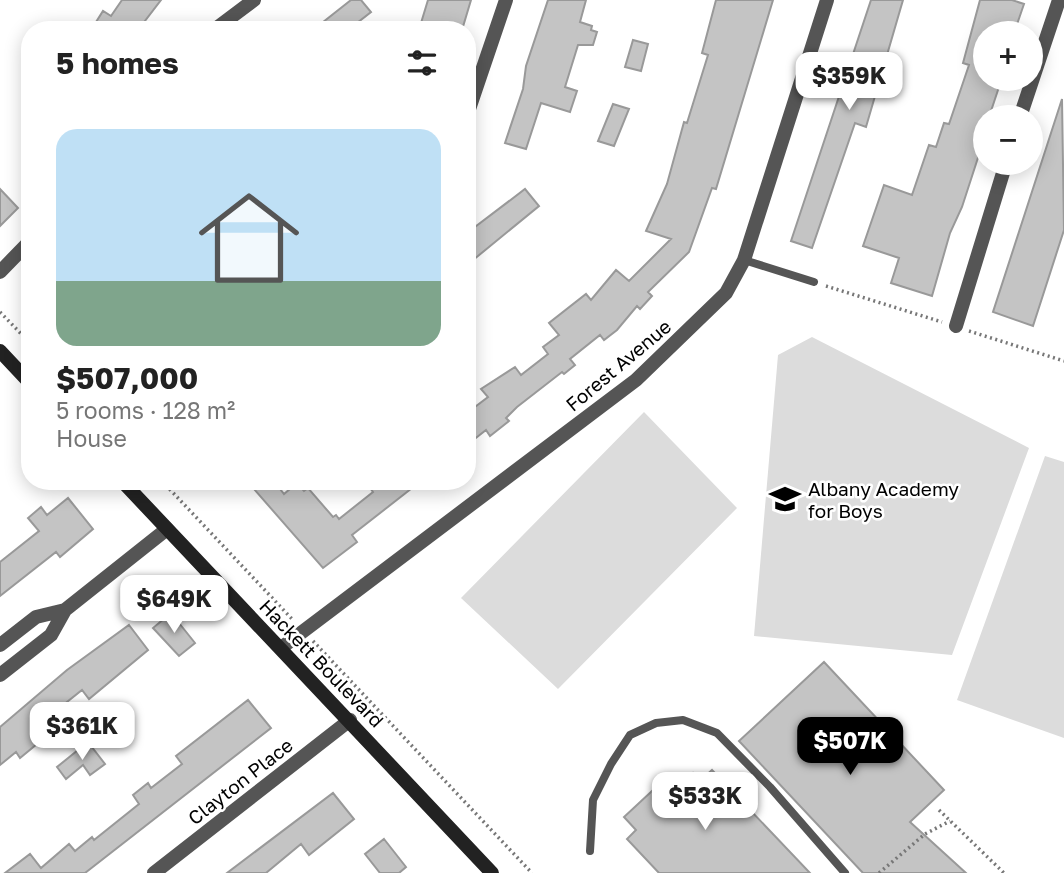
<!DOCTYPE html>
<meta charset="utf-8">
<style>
body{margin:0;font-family:"Golos Text",sans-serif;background:#f2f2f2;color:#222;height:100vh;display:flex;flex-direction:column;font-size:26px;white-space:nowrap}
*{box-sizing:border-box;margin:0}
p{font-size:23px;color:#767676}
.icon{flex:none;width:38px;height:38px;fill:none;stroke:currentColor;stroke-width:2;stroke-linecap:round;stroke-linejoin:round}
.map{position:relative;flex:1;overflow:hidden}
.drawer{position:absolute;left:21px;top:21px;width:455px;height:469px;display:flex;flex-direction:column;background:#fff;border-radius:28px;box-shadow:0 4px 18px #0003}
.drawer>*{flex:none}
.tools{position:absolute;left:973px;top:21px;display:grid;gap:14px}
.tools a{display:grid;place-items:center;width:70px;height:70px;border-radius:50%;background:#fff;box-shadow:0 4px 18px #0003;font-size:35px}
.price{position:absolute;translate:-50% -60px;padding:0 16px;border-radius:14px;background:#fff;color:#222;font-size:23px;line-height:46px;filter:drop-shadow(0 2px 4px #0008)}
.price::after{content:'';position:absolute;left:50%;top:42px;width:21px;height:16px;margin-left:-10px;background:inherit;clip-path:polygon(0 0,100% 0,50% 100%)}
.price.current{background:#000;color:#fff}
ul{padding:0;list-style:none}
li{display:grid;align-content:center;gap:14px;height:371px;padding:0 35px}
li span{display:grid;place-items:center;height:217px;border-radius:21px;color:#555}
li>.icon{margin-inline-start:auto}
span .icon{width:126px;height:126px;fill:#fffc;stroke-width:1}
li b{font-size:30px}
h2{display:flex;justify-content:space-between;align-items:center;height:84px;padding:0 35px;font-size:30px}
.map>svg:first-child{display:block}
.green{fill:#dcdcdc}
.building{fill:#c4c4c4;stroke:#999;stroke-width:2}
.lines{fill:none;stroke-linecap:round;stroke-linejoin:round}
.path{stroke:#777;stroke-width:3.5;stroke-dasharray:2 3.5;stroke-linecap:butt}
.lane{stroke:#555;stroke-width:8}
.street{stroke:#555;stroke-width:14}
.secondary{stroke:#222;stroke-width:14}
.labels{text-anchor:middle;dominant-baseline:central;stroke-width:5;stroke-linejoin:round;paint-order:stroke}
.street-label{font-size:19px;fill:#000;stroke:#fff}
.poi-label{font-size:19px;fill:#000;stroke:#fff;text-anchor:start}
</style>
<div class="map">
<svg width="1064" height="873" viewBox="0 0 1064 873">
<rect width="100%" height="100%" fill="#fff"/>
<!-- green -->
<path class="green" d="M812,337l217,111 -77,207 -198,-19 24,-281z
M644,412l93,96 -179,181 -97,-91z
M1045,456l19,6v276l-107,-38z"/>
<!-- building -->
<path class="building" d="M122,0h39l-23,30h-47l12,-19 8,5z
M351,0h10l10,12 -23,18h-35z
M428,0h43l-9,30h-19l-22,-7z
M548,0h38l-6,22 12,4 -1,4 6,2 -4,13h-15l-13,42 12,4 -7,21 -29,-9 -15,46 -21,-6 18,-54 3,-23z
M716,0h57l-57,189 -4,-1 -23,64 -41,40 4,4 -12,13 -3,-3 -20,24 -13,10 -4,-5 -30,24 5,6 -11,9 -2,-2 -45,35 -11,11 3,3 -19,15 -4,-6 -19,15v-32l21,-16 -7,-8 34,-22 6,8 27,-21 -5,-7 16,-12 -10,-12 37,-29 5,6 25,-30 13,11 42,-42 -25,-8 21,-47 17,-62 3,1 21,-68 -6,-2z
M871,0h32l-37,127 -11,-4 -43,125 -21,-7z
M980,0h32l12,4 -10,29h-29v46l15,5 -11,33h-4v19l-23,71 -12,26 -18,63 -41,-13 8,-25 -36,-12 21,-61 28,10 17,-50 7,2 8,-24 5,1 20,-59 -6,-2z
M633,40l15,4 -7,27 -16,-4z
M1062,99l2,131 -31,96 -40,-14z
M613,104l16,5 -15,37 -16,-5z
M0,189l18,19 -18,18z
M525,189l14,17 -72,59v-32z
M247,481h27l10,13 13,-11 7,8 4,-3 25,29 3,-2 3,4 34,-27 -8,-11h56l-69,54 5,7 -34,26z
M68,498l25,31 -33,28 -4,-5 -56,44v-34l39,-31 -11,-13 13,-11 6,8z
M171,613l24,30 -16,13 -26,-28z
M129,625l19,25 -59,49 -7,-9 -30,24 8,11 -40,33 -4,-6 -16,13v-38l67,-57z
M824,662l120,128 -34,32 56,51h-103l-124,-132z
M248,700l23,28 -186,145h-80l25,-19 11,14 28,-24 6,7 17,-14 2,3 45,-36 -6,-9 15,-12 3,5 31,-24 -6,-8z
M88,742l17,22 -15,11 -7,-10 -17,14 -9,-12z
M712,770l98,103h-151l-32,-34 9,-9 -12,-13 42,-39 10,11 17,-16 7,8z
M333,793l21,26 -45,36 -8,-11 -35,29h-39z
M384,839l22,28 -7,6h-19l-15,-19z"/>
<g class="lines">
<!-- path -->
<path class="path" d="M826,286l116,36
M0,312l30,31
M969,331l95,30
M162,481l131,139
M313,641l219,232
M939,810l65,63
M879,873l46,-39 25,-13"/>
<!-- lane -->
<path class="lane" d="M744,260l70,22
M590,851l3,-51 18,-36 19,-29 26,-12 27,-3 34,13 53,54 75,86"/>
<!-- street -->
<path class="street" d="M214,30l40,-30
M467,115l39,-115
M1020,117l39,-117
M0,272l30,-31
M956,326l50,-163
M0,645l36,-28 29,-7
M281,648l355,-268 90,-87 18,-33 83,-260
M0,675l51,-40 14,-25 102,-81
M154,873l196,-153"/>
<!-- secondary -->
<path class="secondary" d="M0,351l30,32
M122,481l370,392"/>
</g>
<!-- icons -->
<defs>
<symbol id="school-bare" viewBox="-9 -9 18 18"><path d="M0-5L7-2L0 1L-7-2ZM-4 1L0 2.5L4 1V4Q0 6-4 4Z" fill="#000" stroke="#fff" stroke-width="2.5" paint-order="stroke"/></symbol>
</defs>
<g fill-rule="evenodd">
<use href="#school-bare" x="763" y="477" width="44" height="44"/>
</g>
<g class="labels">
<!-- street labels -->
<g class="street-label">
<text transform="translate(618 365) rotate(-40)">Forest Avenue</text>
<text transform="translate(322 663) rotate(46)">Hackett Boulevard</text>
<text transform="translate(240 781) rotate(-38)">Clayton Place</text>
</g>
<!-- poi labels -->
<g class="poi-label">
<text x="808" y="488">Albany Academy<tspan x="808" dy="22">for Boys</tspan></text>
</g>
</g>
</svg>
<div class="tools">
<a>+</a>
<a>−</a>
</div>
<b class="price" style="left:849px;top:112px">$359K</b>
<b class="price" style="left:174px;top:635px">$649K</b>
<b class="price" style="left:82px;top:762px">$361K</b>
<b class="price current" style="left:850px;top:777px">$507K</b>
<b class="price" style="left:705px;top:832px">$533K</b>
<section class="drawer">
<h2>5 homes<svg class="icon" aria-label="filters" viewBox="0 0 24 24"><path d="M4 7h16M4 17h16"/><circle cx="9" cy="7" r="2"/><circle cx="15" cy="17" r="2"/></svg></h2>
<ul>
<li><span style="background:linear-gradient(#bfe0f5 70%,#7fa58c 0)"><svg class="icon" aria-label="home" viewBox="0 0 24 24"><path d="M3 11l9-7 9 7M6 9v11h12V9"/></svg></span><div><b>$507,000</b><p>5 rooms · 128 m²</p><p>House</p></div></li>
</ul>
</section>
</div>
